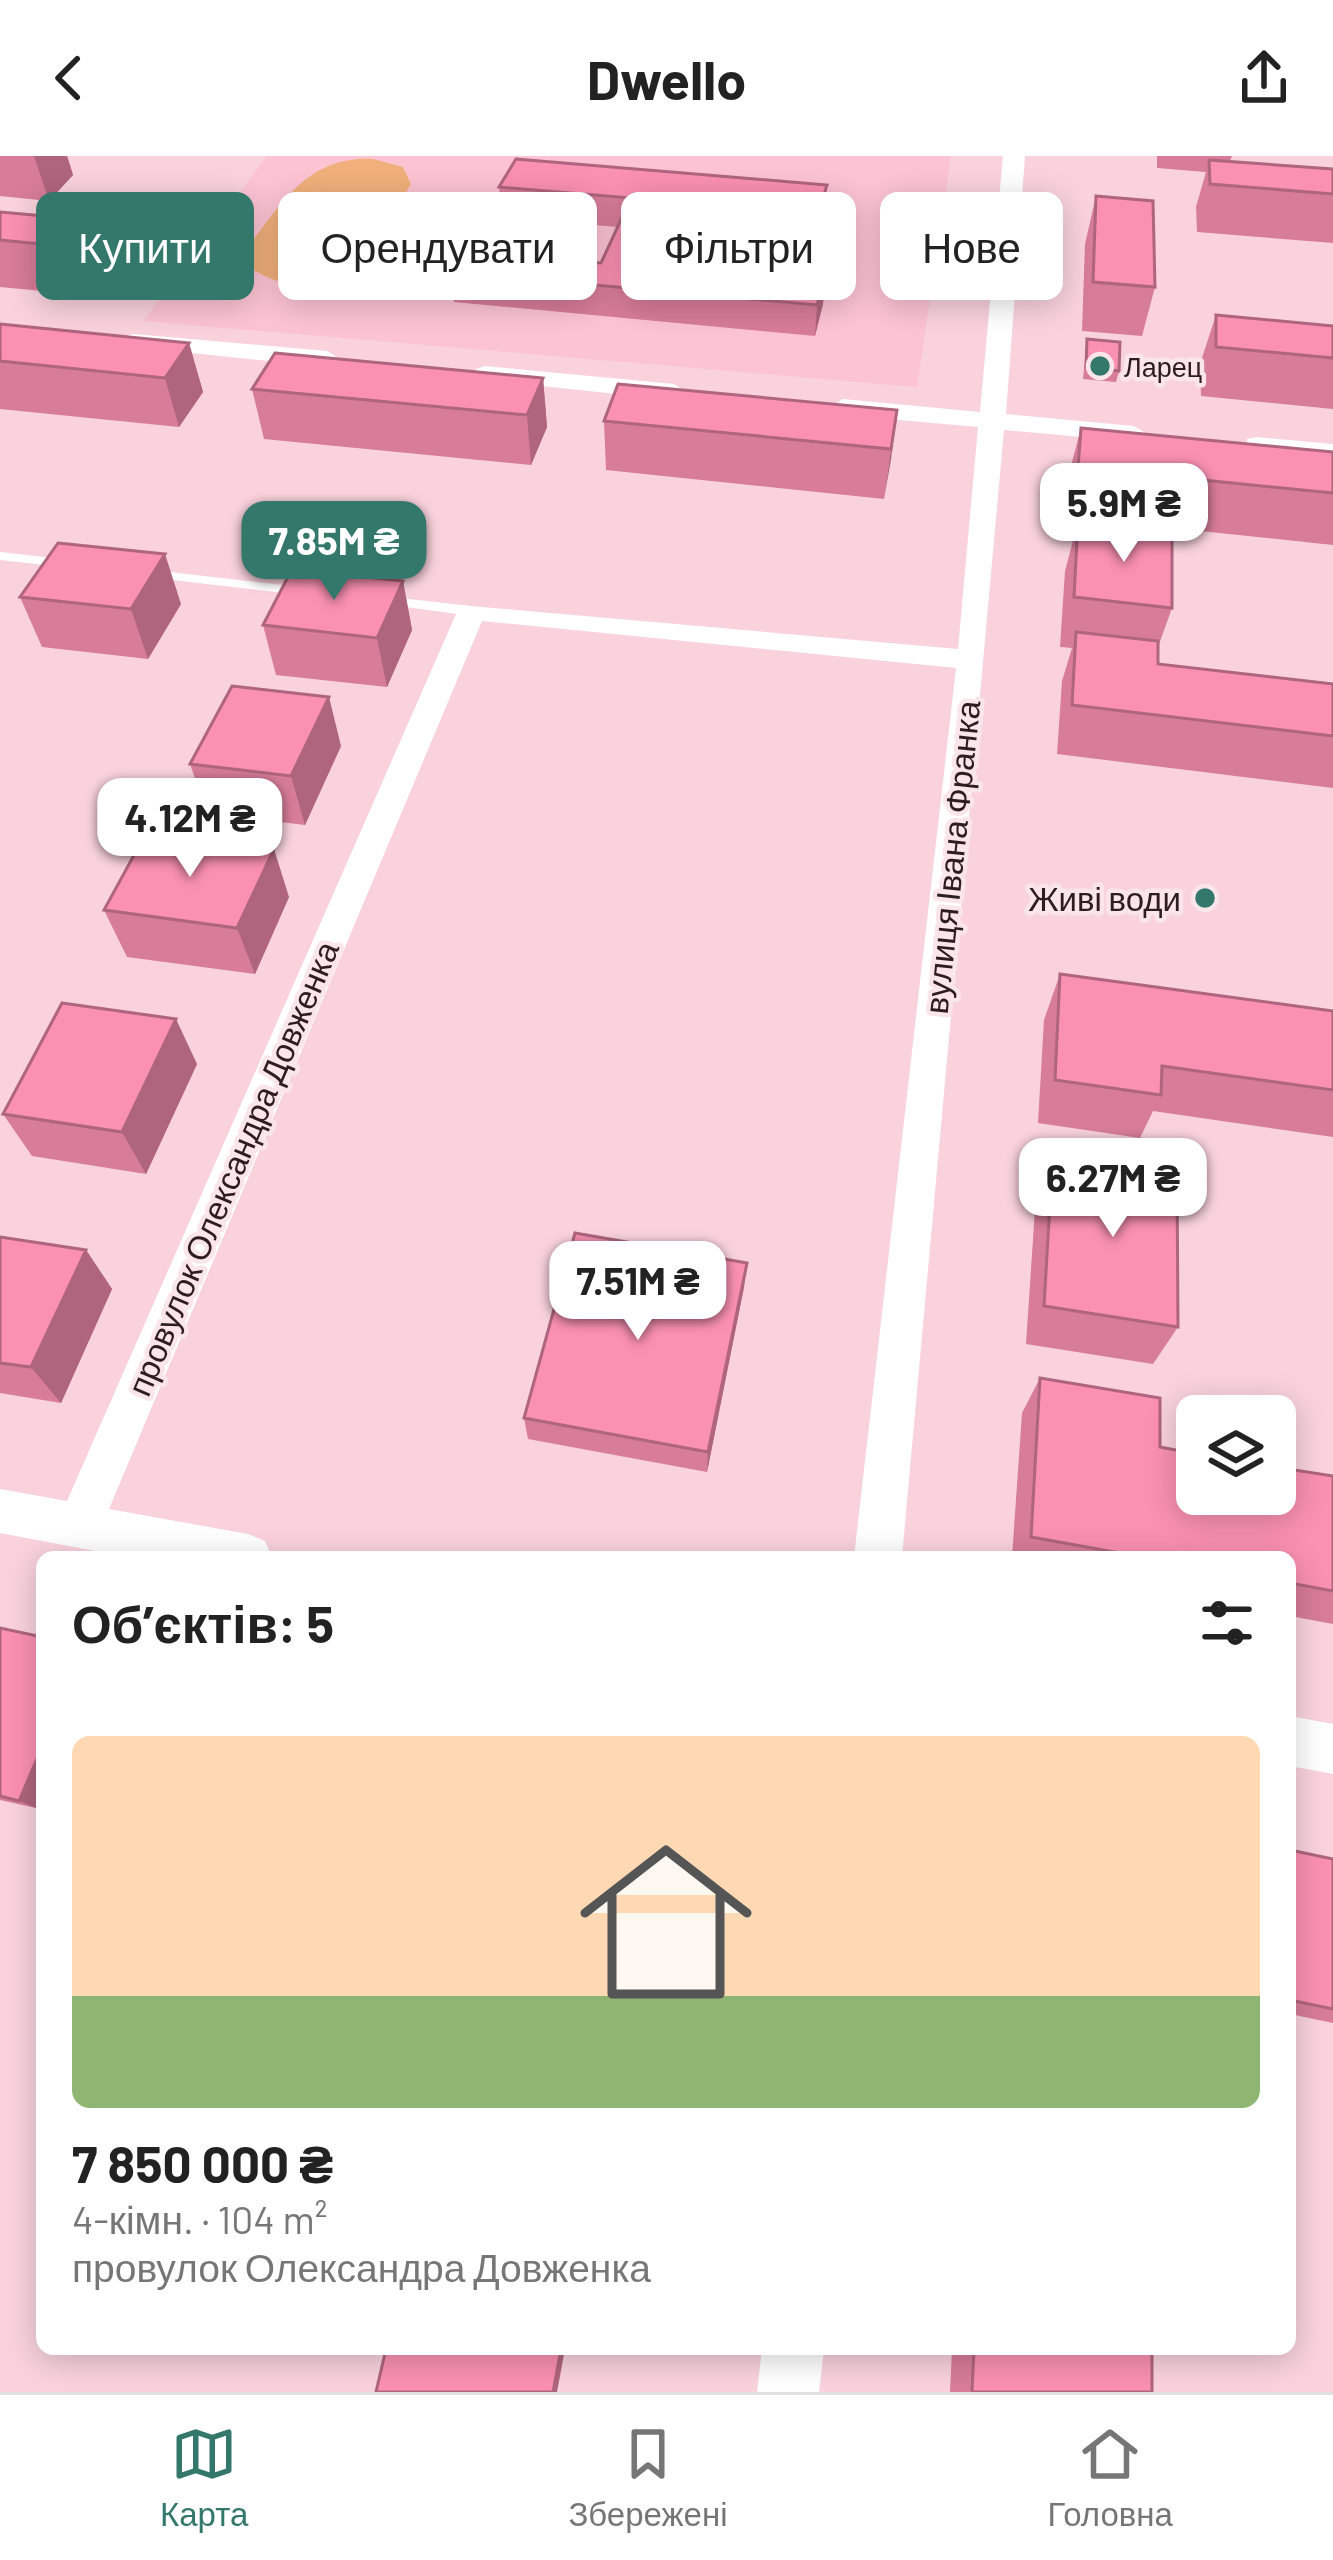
<!DOCTYPE html>
<html lang="uk">
<meta charset="utf-8">
<style>
body{margin:0;font-family:Barlow,sans-serif;background:#f2f2f2;color:#222;height:100vh;display:flex;flex-direction:column;font-size:45px;white-space:nowrap}
*{box-sizing:border-box;margin:0}
p{font-size:39px;color:#767676}
.icon{flex:none;width:66px;height:66px;fill:none;stroke:currentColor;stroke-width:2;stroke-linecap:round;stroke-linejoin:round}
.map{position:relative;flex:1;overflow:hidden}
.side{position:absolute;left:36px;top:1395px;width:1260px;height:804px;display:flex;flex-direction:column;background:#fff;border-radius:18px;box-shadow:0 6px 30px #0003}
.side>*{flex:none}
.hud{position:absolute;left:36px;top:36px;width:1263px;height:108px;display:flex;gap:24px}
.tools{position:absolute;left:1176px;top:1239px;display:grid;gap:24px}
.tools a{display:grid;place-items:center;width:120px;height:120px;border-radius:18px;background:#fff;box-shadow:0 6px 30px #0003;font-size:60px}
.price{position:absolute;translate:-50% -102px;padding:0 27px;border-radius:24px;background:#fff;color:#222;font-size:39px;line-height:78px;filter:drop-shadow(0 3px 6px #0008)}
.price::after{content:'';position:absolute;left:50%;top:72px;width:36px;height:27px;margin-left:-18px;background:inherit;clip-path:polygon(0 0,100% 0,50% 100%)}
.price.selected{background:#34786c;color:#fff}
ul{padding:0;list-style:none}
li{display:grid;align-content:center;gap:24px;height:636px;padding:0 36px}
li span{display:grid;place-items:center;height:372px;border-radius:18px;color:#555}
li>.icon{margin-inline-start:auto}
span .icon{width:216px;height:216px;fill:#fffc;stroke-width:1}
li b{font-size:51px}
h2{display:flex;justify-content:space-between;align-items:center;height:144px;padding:0 36px;font-size:51px}
.chip{padding:0 42px;border-radius:18px;background:#fff;box-shadow:0 6px 30px #0003;font-size:42px;line-height:108px}
.chip.selected{background:#34786c;color:#fff}
header{display:flex;justify-content:space-between;align-items:center;height:156px;padding:0 36px;background:#fff;font-size:54px;font-weight:700}
.dock{display:flex;justify-content:space-around;align-items:center;height:168px;border-top:3px solid #e0e0e0;background:#fff;font-size:33px;color:#767676}
.dock a{display:grid;justify-items:center;gap:6px}
.dock .selected{color:#34786c}
.map>svg:first-child{display:block}
.built{fill:#fcc3d3}
.green{fill:#f1b07b}
.lines{fill:none;stroke-linecap:round;stroke-linejoin:round}
.service{fill:#fff;fill-rule:evenodd}
.minor{fill:#fff;fill-rule:evenodd}
.wall{fill:#d77c99}
.shaded-wall{fill:#af657d}
.building{fill:#fa90b2;stroke:#af657d;stroke-width:3}
.poi-dot{fill:#34786c;stroke:#f9e5ea;stroke-width:4.5}
.labels{text-anchor:middle;dominant-baseline:central;stroke-width:9;stroke-linejoin:round;paint-order:stroke}
.far-poi-label{font-size:27px;fill:#2d1c21;stroke:#f9e5ea;text-anchor:start}
.street-label{font-size:33px;fill:#2d1c21;stroke:#f9e5ea}
.poi-label{font-size:33px;fill:#2d1c21;stroke:#f9e5ea;text-anchor:end}
</style>
<header><svg class="icon" aria-label="back" viewBox="0 0 24 24"><path d="M15 5l-7 7 7 7"/></svg>Dwello<svg class="icon" aria-label="share" viewBox="0 0 24 24"><path d="M12 15V3M7 8l5-5 5 5M5 13v7h14v-7"/></svg></header>
<div class="map">
<svg width="1333" height="2236" viewBox="0 0 1333 2236">
<rect width="100%" height="100%" fill="#f9d2dc"/>
<!-- built -->
<path class="built" d="M267,0h684l-34,231 -774,-66z"/>
<!-- green -->
<path class="green" d="M373,3l30,8 8,17c-33,56 -88,134 -162,83l-2,-19c36,-46 61,-92 126,-89z"/>
<g class="lines">
<!-- service -->
<path class="service" d="M0,396l71,8 7,4 -7,4 -71,-8z
M144,413l165,19 7,4 -7,4 -170,-20 -2,-3z
M382,440l89,10 7,5 -7,5 -94,-13 -2,-3z"/>
<!-- minor -->
<path class="minor" d="M1003,0h22l-19,258 128,12 13,8 -13,8 -130,-12 -102,1127h-48l102,-889 -474,-47 -373,888 139,25 17,7 7,16h-145l-127,-24v-44l67,12 393,-896 498,44 20,-222 -135,-12 -13,-8 13,-8 137,13z
M133,178l194,17 13,8 -13,8 -203,-21v-10z
M485,210l189,18 13,8 -13,8 -198,-21v-10z
M1256,281l77,7v16l-86,-9v-12z
M1290,1560l43,8v50l-43,-8z
M762,2193h62l-5,43h-62z"/>
</g>
<!-- wall -->
<path class="wall" d="M0,0h67l6,19 -24,26 -49,-5z
M1157,0h75l-2,5 103,8v74l-136,-11 -1,-25 10,-35 -49,-4z
M499,31l325,27 -8,30 -120,-10 -14,37 141,33 -8,32 -361,-34 -4,-30 118,-11 33,2 17,-36 -116,-10z
M1096,40l59,91 -13,49 -60,-5 3,-87z
M0,56l145,13 14,48 -22,27 -137,-13z
M1216,159l117,11v83l-132,-13 -1,-32z
M0,168l189,19 14,49 -24,35 -179,-18z
M1087,183l32,32 -3,11 -33,-3z
M543,222l4,49 -16,38 -267,-26 -12,-50z
M897,254l-13,89 -278,-29 -2,-49z
M1081,272l252,24v93l-190,-20 -1,3 30,80 -14,39v17l175,20v104l-276,-34 5,-73 10,-33 -12,-1 5,-76 10,-38 -10,-1 3,-55z
M403,425l9,49 -25,57 -111,-12 -13,-50z
M20,441l161,7 -33,55 -106,-12z
M341,590l-36,79 -98,-12 -17,-49z
M289,741l-34,77 -128,-17 -23,-47z
M1060,818l273,37v126l-180,-26 -13,27 -102,-15 6,-103z
M197,908l-51,110 -114,-18 -29,-42z
M1053,996l125,175 -25,37 -127,-20 10,-150z
M0,1081l86,13 26,39 -51,114 -61,-10z
M744,1131l-37,185 -179,-33 -4,-21z
M1040,1222l120,69 173,29v148l-43,-8v-59h-278l10,-144z
M0,1472l42,9v156l-6,15 -36,-8z
M1290,1694l43,9v164l-43,-9z
M952,2193h200v43h-202z"/>
<!-- shaded-wall -->
<path class="shaded-wall" d="M34,0h33l6,19 -24,26z
M827,29l-3,29 -8,30 2,-30z
M696,48v30l-23,58 -3,-22z
M145,69l14,48 -22,27 -14,-48z
M826,117l-3,31 -8,32 2,-31z
M189,187l14,49 -24,35 -14,-49z
M543,222l4,49 -16,38 -4,-50z
M897,254l-6,50 -7,39 7,-50z
M165,398l16,50 -33,55 -17,-50z
M403,425l9,49 -25,57 -10,-49z
M329,541l12,49 -36,79 -14,-49z
M274,693l15,48 -34,77 -18,-46z
M176,863l21,45 -51,110 -24,-42z
M86,1094l26,39 -51,114 -30,-36z
M747,1107l-3,24 -37,185 1,-20z
M42,1591v46l-6,15 -17,-7z
M561,2193h4l-8,43h-4z"/>
<!-- building -->
<path class="building" d="M516,3l311,26 -9,29 -122,-10 -26,66 41,3 4,-10 111,10 -9,32 -367,-33 17,-31 101,9 -5,10 38,3 30,-65 -132,-11z
M1209,4l124,9v25l-123,-10z
M1096,40l57,5 2,86 -62,-5z
M0,56l145,13 -22,27 -123,-12z
M1216,159l117,11v32l-117,-11z
M0,168l189,19 -24,35 -165,-17z
M1087,183l33,3 -1,29 -33,-4z
M275,197l268,25 -16,37 -275,-26z
M618,228l279,26 -6,39 -287,-28z
M1081,272l252,24v41l-180,-18v15l-76,-8z
M1078,365l94,10v77l-98,-11z
M58,387l107,11 -34,55 -111,-12z
M292,413l111,12 -26,57 -114,-13z
M1076,476l82,9v23l175,20v52l-261,-31z
M232,530l97,11 -38,79 -101,-12z
M146,677l128,16 -37,79 -133,-18z
M1060,818l273,37v79l-171,-24 -1,29 -106,-15z
M62,847l114,16 -54,113 -119,-18z
M1053,996l124,19 1,156 -134,-21z
M575,1077l172,30 -39,189 -184,-34z
M0,1081l86,13 -55,117 -31,-4z
M1040,1222l120,20v49l37,7v40h78v-27l58,9v115l-43,-8v-26h-148l-111,-20z
M0,1472l42,9v110l-23,54 -19,-5z
M1290,1694l43,9v150l-43,-9z
M386,2193h175l-8,43h-177z
M974,2193h178v43h-180z"/>
<!-- markers -->
<g class="poi-dot">
<circle cx="1100" cy="210" r="12"/>
<circle cx="1205" cy="742" r="12"/>
</g>
<g class="labels">
<!-- far-poi labels -->
<g class="far-poi-label">
<text x="1124" y="210">Ларец</text>
</g>
<!-- street labels -->
<g class="street-label">
<text transform="translate(951 701) rotate(-84)">вулиця Івана Франка</text>
<text transform="translate(232 1012) rotate(-67)">провулок Олександра Довженка</text>
</g>
<!-- poi labels -->
<g class="poi-label">
<text x="1181" y="742">Живі води</text>
</g>
</g>
</svg>
<div class="tools">
<a><svg class="icon" aria-label="layers" viewBox="0 0 24 24"><path d="M12 4l9 5-9 5-9-5zM3 14l9 5 9-5"/></svg></a>
</div>
<b class="price" style="left:1124px;top:409px">5.9M ₴</b>
<b class="price selected" style="left:334px;top:447px">7.85M ₴</b>
<b class="price" style="left:190px;top:724px">4.12M ₴</b>
<b class="price" style="left:1113px;top:1084px">6.27M ₴</b>
<b class="price" style="left:638px;top:1187px">7.51M ₴</b>
<div class="hud">
<a class="chip selected">Купити</a>
<a class="chip">Орендувати</a>
<a class="chip">Фільтри</a>
<a class="chip">Нове</a>
</div>
<section class="side">
<h2>Об’єктів: 5<svg class="icon" aria-label="filters" viewBox="0 0 24 24"><path d="M4 7h16M4 17h16"/><circle cx="9" cy="7" r="2"/><circle cx="15" cy="17" r="2"/></svg></h2>
<ul>
<li><span style="background:linear-gradient(#ffd9b3 70%,#8fb573 0)"><svg class="icon" aria-label="home" viewBox="0 0 24 24"><path d="M3 11l9-7 9 7M6 9v11h12V9"/></svg></span><div><b>7 850 000 ₴</b><p>4-кімн. · 104 m²</p><p>провулок Олександра Довженка</p></div></li>
</ul>
</section>
</div>
<nav class="dock">
<a class="selected"><svg class="icon" aria-label="map" viewBox="0 0 24 24"><path d="M3 6l6-2 6 2 6-2v14l-6 2-6-2-6 2zM9 4v14M15 6v14"/></svg>Карта</a>
<a><svg class="icon" aria-label="saved" viewBox="0 0 24 24"><path d="M7 4h10v16l-5-4-5 4z"/></svg>Збережені</a>
<a><svg class="icon" aria-label="home" viewBox="0 0 24 24"><path d="M3 11l9-7 9 7M6 9v11h12V9"/></svg>Головна</a>
</nav>
